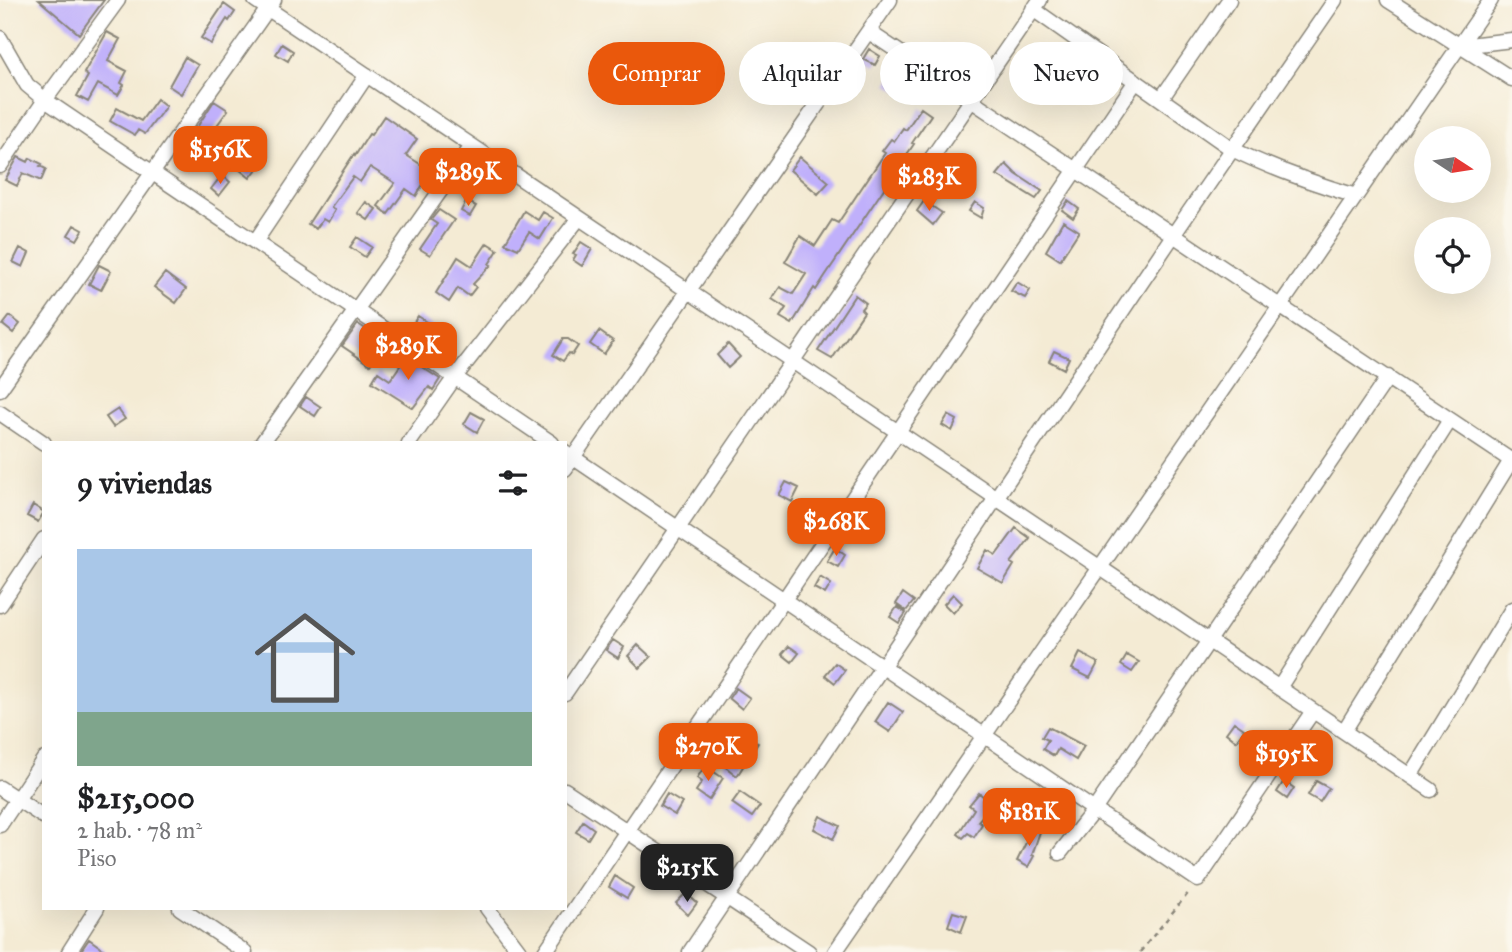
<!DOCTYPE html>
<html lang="es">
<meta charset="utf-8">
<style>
body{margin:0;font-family:"IM FELL Great Primer",serif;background:#f6f6f6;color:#202124;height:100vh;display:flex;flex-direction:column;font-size:26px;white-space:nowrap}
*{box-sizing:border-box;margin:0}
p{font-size:23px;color:#757577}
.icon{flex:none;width:38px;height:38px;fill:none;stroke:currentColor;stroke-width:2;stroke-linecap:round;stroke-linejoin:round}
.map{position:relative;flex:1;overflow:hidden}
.panel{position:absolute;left:42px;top:441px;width:525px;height:469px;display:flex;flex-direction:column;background:#fff;border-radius:0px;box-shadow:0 7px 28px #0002}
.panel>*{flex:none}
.banner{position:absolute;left:588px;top:42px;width:665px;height:63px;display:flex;gap:14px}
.needle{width:46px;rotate:102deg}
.controls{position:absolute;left:1414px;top:126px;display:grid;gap:14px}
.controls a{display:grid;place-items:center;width:77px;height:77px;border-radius:50%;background:#fff;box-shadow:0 7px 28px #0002;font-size:35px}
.price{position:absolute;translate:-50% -60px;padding:0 16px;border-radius:14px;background:#ea580c;color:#fff;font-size:23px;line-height:46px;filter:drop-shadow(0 2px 4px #0008)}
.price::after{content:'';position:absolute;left:50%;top:42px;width:21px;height:16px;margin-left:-10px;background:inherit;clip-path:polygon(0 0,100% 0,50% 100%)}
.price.active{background:#222;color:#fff}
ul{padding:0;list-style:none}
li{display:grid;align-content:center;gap:14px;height:371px;padding:0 35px}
li span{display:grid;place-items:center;height:217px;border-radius:0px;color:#555}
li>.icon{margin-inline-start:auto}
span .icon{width:126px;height:126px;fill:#fffc;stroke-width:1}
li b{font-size:30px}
h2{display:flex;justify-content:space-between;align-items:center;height:84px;padding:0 35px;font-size:30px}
.chip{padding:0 24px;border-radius:32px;background:#fff;box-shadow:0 7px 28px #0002;font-size:24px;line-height:63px}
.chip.active{background:#ea580c;color:#fff}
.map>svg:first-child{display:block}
.building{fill:#c0b0fb}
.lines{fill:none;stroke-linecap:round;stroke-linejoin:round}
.street-casing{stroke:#888478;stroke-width:17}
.path{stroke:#888478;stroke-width:2.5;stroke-dasharray:5 5;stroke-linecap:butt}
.street{stroke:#fff;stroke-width:14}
</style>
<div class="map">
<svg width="1512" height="952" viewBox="0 0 1512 952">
<rect width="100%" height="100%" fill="#fbf7ec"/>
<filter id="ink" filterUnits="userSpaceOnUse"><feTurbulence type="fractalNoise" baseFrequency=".0143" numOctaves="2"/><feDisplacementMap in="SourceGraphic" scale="14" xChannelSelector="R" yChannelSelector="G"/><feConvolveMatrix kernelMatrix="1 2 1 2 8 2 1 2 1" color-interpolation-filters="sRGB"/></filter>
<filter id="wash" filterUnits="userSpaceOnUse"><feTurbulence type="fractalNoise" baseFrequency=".00686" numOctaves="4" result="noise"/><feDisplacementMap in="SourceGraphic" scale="28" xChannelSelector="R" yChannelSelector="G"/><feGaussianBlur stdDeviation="1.57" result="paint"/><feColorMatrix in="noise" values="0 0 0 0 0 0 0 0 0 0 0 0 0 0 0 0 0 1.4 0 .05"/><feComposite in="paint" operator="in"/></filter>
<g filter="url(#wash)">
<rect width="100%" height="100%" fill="#f4ebd4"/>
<g id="blocks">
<!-- building -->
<path class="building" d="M39,0h65l-25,34z
M224,4l11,8 -6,9 -2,-2 -16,25 -10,-6z
M107,32l13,7 -12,22 19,10 -6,12 3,2 -6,10 -20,-11 -10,18 -11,-6 11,-20 -4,-3z
M282,44l11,7 -5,10 -12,-7z
M869,49l11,7 -5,9 -12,-6z
M185,57l13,8 -17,29 -12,-8z
M893,75l15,8 -6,10 -15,-8z
M157,99l9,7 -21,28 -7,-4 -3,5 -25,-14 7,-13 24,13z
M214,101l14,9 -26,36 -12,-8z
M921,108l10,7 -19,28 2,1 -89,132 -9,14 -2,-2 -22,36 -12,-7 6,-9 -14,-9 8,-12 13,7 13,-20 -21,-12 15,-26 15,10 17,-26 6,3 47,-70 -3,-2 9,-12 3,2 9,-13 3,2z
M384,116l33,23 -11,16 25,16 -15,25 -10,-7 -18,25 -10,-8 17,-23 -25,-16 -10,15 -7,-5 -22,30 4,3 -7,12 -5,-3 -7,10 -8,-5 46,-70 1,2 14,-22 2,1z
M18,157l10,5 2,-4 12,6 -2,2 6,3 -5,12 -18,-8 -6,13 -12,-6z
M800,157l29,25 -11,12 -28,-24z
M248,161l9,8 -7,9 -10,-8z
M1006,164l10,10 26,17 -6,8 -39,-24z
M222,175l8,7 -11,14 -8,-7z
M466,201l10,5 -6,10 -9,-5z
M924,201l18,12 -9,12 -16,-14z
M1068,201l11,8 -6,9 -11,-8z
M366,202l10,7 -8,11 -10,-7z
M975,202l9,6 -3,10 -12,-7z
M439,210l15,10 -24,35 -10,-6 17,-25 -6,-4z
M524,211l14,9 5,-8 10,6 -13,21 -11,-7 -11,17 -13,-6z
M1063,221l16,10 -19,29 -14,-9z
M74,225l9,5 -6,10 -9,-5z
M357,237l15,10 -7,10 -15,-10z
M581,242l11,7 -10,17 -9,-6 3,-5 -3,-1z
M487,243l11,7 -9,14 2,1 -18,19 3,3 -7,9 -11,-8 -9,14 -13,-9 22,-36 14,9z
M20,248l9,5 -6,14 -10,-5z
M99,265l12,6 -10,19 -12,-6z
M165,273l21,16 -10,14 -22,-16z
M1017,282l13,8 -5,8 -14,-7z
M855,295l11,8 -5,6 3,3 -32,47 -14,-8z
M10,316l10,8 -7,9 -10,-8z
M418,316l17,11 -5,9 -18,-11z
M358,324l27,18 -15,23 -28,-19z
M599,331l14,10 -9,13 -14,-10z
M563,339h5l10,7 -6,9 -3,-2 -6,8 -10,-6z
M728,344l12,13 -12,11 -11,-13z
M1054,351l15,7 -5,11 -15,-8z
M406,357l34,22 -7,11 -4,-3 -16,21 -41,-26 6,-10 12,8z
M306,397l15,10 -6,9 -15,-10z
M118,409l7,10 -12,8 -7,-10z
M471,412l13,7 -7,13 -13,-8z
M948,415l9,5 -5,11 -10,-6z
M786,482l13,6 -7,14 -13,-7z
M33,505l11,7 -6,10 -11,-6z
M1016,528l14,10 -19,25 3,2 -11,18 -26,-15 10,-18 9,5z
M835,548l10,7 -7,12 -11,-6z
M820,577l11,7 -6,10 -11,-6z
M903,593l11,8 -8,10 -10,-7z
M953,594l9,9 -9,10 -9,-9z
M897,607l9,6 -7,10 -9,-6z
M613,640l11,7 -6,11 -12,-8z
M638,645l13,12 -11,11 -12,-12z
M789,646l10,7 -7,9 -10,-8z
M1080,653l18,10 -8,15 -18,-9z
M1127,655l12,7 -7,10 -11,-7z
M835,663l10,7 -10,13 -10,-8z
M736,688l14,10 -8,11 -13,-11z
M888,702l15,10 -13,20 -15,-10z
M1234,722l10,7 -8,12 -10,-8z
M1048,727l36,19 -8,14 -18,-11 -4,7 -11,-7 5,-9 -6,-3z
M743,734l15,9 -21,33 -14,-11z
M705,766l18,12 -14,22 -13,-9 6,-9 -5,-4z
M1284,781l10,7 -7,11 -10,-7z
M1316,781l13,7 -9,14 -12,-7z
M740,792l20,14 -8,11 -20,-14z
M979,793l14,11 -15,17 4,3 -8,13 -6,-4 -5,5 -5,-4 16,-25 -5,-4z
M667,794l15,9 -7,12 -15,-9z
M1039,809l12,5 -5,12 -12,-5z
M820,816l20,10 -7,13 -19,-10z
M583,821l11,8 -6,10 -12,-7z
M1034,826l7,3 -9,26 2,1 -6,11 -11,-6z
M615,876l18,12 -6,10 -18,-11z
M686,893l11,10 -9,12 -12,-12z
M953,912l14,4 -6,16 -13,-6z
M89,939l18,13h-27z"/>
</g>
</g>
<g filter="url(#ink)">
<use href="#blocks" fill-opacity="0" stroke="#888478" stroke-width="2"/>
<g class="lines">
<defs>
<path id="street" d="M255,0l1176,790
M1388,0l124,79
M1033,9l199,140c40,20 81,34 124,47
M869,32l643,429
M0,38l27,47 18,15 73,-100
M1460,46l52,-6
M1161,99l68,-99
M0,166l45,-66 507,343
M255,242l112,-167
M0,389l274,-389
M0,413l44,30
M262,443l210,-297
M409,443l46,-66 124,-159
M565,452l633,428 115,-169
M565,469l325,-469
M0,605l44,-66
M1279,688l171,-268
M565,693l475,-693
M1344,731l168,-272
M1410,776l102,-167
M0,788l44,29
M565,790l244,162
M0,825l44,-66
M1060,853l34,-43 294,-433
M180,908l65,44
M487,908l33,44
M69,952l28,-44
M545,952l591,-871
M690,952l484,-718 161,-234
M835,952l656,-952"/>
</defs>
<!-- street casing -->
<use href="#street" class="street-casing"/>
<!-- path -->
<path class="path" d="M1140,952l50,-61"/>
<!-- street -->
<use href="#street" class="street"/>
</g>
</g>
</svg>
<div class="controls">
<a><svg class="needle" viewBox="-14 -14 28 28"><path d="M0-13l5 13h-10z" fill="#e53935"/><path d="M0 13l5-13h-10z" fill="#757577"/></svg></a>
<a><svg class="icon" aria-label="locate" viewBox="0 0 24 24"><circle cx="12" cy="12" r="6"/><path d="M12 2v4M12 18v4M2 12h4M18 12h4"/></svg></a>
</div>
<b class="price" style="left:220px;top:186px">$156K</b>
<b class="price" style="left:468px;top:208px">$289K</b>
<b class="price" style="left:929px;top:213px">$283K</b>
<b class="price" style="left:408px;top:382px">$289K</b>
<b class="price" style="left:836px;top:558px">$268K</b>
<b class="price" style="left:708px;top:783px">$270K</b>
<b class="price" style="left:1286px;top:790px">$195K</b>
<b class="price" style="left:1029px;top:848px">$181K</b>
<b class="price active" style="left:687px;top:904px">$215K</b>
<div class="banner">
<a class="chip active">Comprar</a>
<a class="chip">Alquilar</a>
<a class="chip">Filtros</a>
<a class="chip">Nuevo</a>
</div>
<section class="panel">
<h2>9 viviendas<svg class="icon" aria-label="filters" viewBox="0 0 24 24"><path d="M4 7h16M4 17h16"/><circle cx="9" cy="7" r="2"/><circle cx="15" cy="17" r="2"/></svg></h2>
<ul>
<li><span style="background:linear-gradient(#a9c7e8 75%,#7fa58c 0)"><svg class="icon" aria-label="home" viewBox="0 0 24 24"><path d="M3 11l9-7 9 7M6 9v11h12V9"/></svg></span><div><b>$215,000</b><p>2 hab. · 78 m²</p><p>Piso</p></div></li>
</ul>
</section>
</div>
